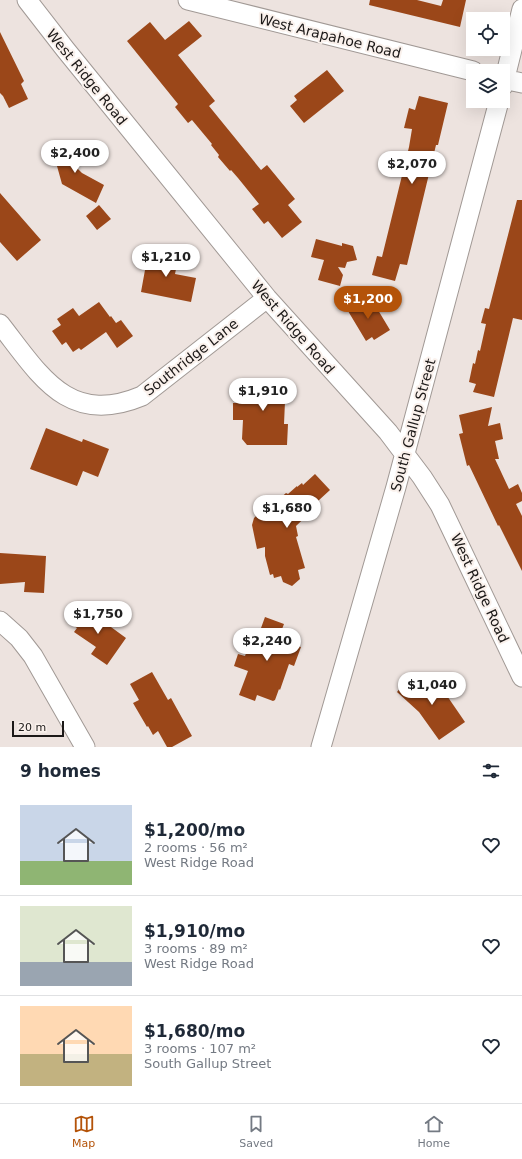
<!DOCTYPE html>
<meta charset="utf-8">
<style>
body{margin:0;font-family:"DejaVu Sans",sans-serif;background:#f6f6f7;color:#1f2937;height:100vh;display:flex;flex-direction:column;font-size:15px;white-space:nowrap}
*{box-sizing:border-box;margin:0}
p{font-size:13px;color:#747a83}
.icon{flex:none;width:22px;height:22px;fill:none;stroke:currentColor;stroke-width:2;stroke-linecap:round;stroke-linejoin:round}
.map{position:relative;height:747px;overflow:hidden}
.sheet{display:flex;flex-direction:column;background:#fff;flex:1}
.sheet>*{flex:none}
.fabs{position:absolute;left:466px;top:12px;display:grid;gap:8px}
.fabs a{display:grid;place-items:center;width:44px;height:44px;border-radius:0px;background:#fff;box-shadow:0 4px 16px #0002;font-size:20px}
.scale{position:absolute;left:12px;bottom:10px;width:52px;box-sizing:border-box;padding-left:4px;border:2px solid #1c1918;border-top:0;font-size:11px;line-height:14px;white-space:nowrap;color:#1c1918;-webkit-text-stroke:3px #faf1ec;paint-order:stroke}
.price{position:absolute;translate:-50% -34px;padding:0 9px;border-radius:14px;background:#fff;color:#222;font-size:13px;line-height:26px;filter:drop-shadow(0 1px 2px #0008)}
.price::after{content:'';position:absolute;left:50%;top:24px;width:12px;height:9px;margin-left:-6px;background:inherit;clip-path:polygon(0 0,100% 0,50% 100%)}
.price.on{background:#b45309;color:#fff}
ul{padding:0;list-style:none}
li{display:flex;align-items:center;gap:12px;height:100px;padding:0 20px}
li+li{border-top:1px solid #e0e1e3}
li span{display:grid;place-items:center;flex:none;width:112px;height:80px;border-radius:0px;color:#555}
li>.icon{margin-inline-start:auto}
span .icon{width:48px;height:48px;fill:#fffc;stroke-width:1}
li b{font-size:17px}
h2{display:flex;justify-content:space-between;align-items:center;height:48px;padding:0 20px;font-size:17px}
.dock{display:flex;justify-content:space-around;align-items:center;height:56px;border-top:1px solid #e0e1e3;background:#fff;font-size:11px;color:#747a83}
.dock a{display:grid;justify-items:center;gap:2px}
.dock .on{color:#b45309}
.map>svg:first-child{display:block}
.building{fill:#9b4719}
.lines{fill:none;stroke-linecap:round;stroke-linejoin:round}
.minor-casing{stroke:#a19995;stroke-width:21}
.minor{stroke:#fff;stroke-width:19}
.labels{text-anchor:middle;dominant-baseline:central;stroke-width:4;stroke-linejoin:round;paint-order:stroke}
.street-label{font-size:14px;fill:#1c1918;stroke:#faf1ec}
</style>
<div class="map">
<svg width="522" height="747" viewBox="0 0 522 747">
<rect width="100%" height="100%" fill="#ede3df"/>
<!-- building -->
<path class="building" d="M370,0h47l24,6 2,-6h23l-6,27 -91,-22z
M189,21l13,15 -24,19 37,46 -6,5 52,64 6,-5 28,34 -7,6 14,17 -20,16 -14,-17 -4,3 -12,-15 7,-5 -21,-26 -7,-8 -1,1 -12,-14 1,-2 -8,-10 1,-1 -20,-24 -4,3 -13,-16 3,-3 -51,-63 23,-19 15,18z
M0,32l24,49 -3,3 7,15 -19,9 -6,-12 -3,-3z
M327,70l17,21 -40,32 -14,-17 7,-6 -3,-4z
M419,96l29,7 -10,42h-2l-29,120 -7,-1 -5,17 -23,-6 5,-19 5,1 27,-110 3,-18 -8,-1 5,-20 6,2z
M70,143l7,25 5,5 22,12 -8,18 -34,-19 -10,-36z
M0,193l41,47 -24,21 -17,-19z
M517,200h5v120l-9,-2 -19,79 -21,-5 3,-8 -7,-2 4,-19 2,1 3,-14 2,1 6,-27 -5,-1 4,-15 4,1z
M99,205l12,14 -14,11 -11,-14z
M316,239l26,7v-3l11,3 4,14 -10,2 -2,6 -7,-1 5,8 -3,11 -22,-6 6,-20 -13,-3z
M149,248l26,5 -3,15 4,1 -1,5 21,4 -5,24 -50,-10z
M357,299l4,7 8,-5 1,3 5,1 15,25 -16,10 -2,-3 -6,4 -21,-35z
M99,302l11,15 1,-1 5,7 5,-3 12,16 -16,12 -11,-16 -25,18 -2,-2 -6,4 -7,-10 -4,3 -10,-14 9,-6 -4,-6 16,-11 6,8z
M244,379h42l-2,45h4l-1,21h-40l-5,-6 1,-19h-10v-17h10z
M492,407l-4,19 12,-3 3,16 -8,2 4,18h-4l14,30 9,-5 4,9v8l-6,3 6,12v55l-23,-46 -1,1 -29,-61 -2,1 -8,-32 4,-1 -4,-18z
M46,428l36,14 1,-3 26,10 -11,28 -15,-6 -6,15 -47,-17z
M315,474l15,16 -12,11 1,1 -4,4 1,1 -20,19 2,10 -2,1 9,31 -7,2 2,9 -8,7 -9,-4 -2,-6 -7,2 -1,-4 -3,1 -5,-19v-9l-8,2 -5,-24 2,-7 13,-12 2,2 17,-15 2,1 9,-8v1l5,-4 1,2z
M0,553l46,3 -2,37 -20,-1 1,-10 -25,2z
M82,608l6,4 1,-1 37,27 -19,27 -16,-11 5,-7 -22,-15 3,-4 -6,-4z
M265,617l19,7 -5,13 14,5 -1,2 9,3 -7,19 -5,-2 -9,26 -1,-1 -4,11 -2,1 -16,-6 -2,6 -16,-6 9,-24 -14,-5 4,-12 7,2 7,-19 5,2z
M152,672l16,28 3,-2 21,38 -20,11h-5l-9,-16 -5,4 -5,-9 -1,1 -14,-24 6,-3 -9,-16z
M414,672l24,22 5,-4 22,32 -26,18 -20,-28 -22,-20z"/>
<g class="lines">
<defs>
<path id="minor" d="M27,0l38,49 202,249 121,134 34,45 18,28 82,172
M188,0l285,71
M503,79l19,4
M503,86l19,-77
M0,324c40,51 68,103 142,72l125,-98
M0,621l19,17 14,18 52,91
M321,747l75,-260 103,-386"/>
</defs>
<!-- minor casing -->
<use href="#minor" class="minor-casing"/>
<!-- minor -->
<use href="#minor" class="minor"/>
</g>
<g class="labels">
<!-- street labels -->
<g class="street-label">
<text transform="translate(330 36) rotate(14)">West Arapahoe Road</text>
<text transform="translate(87 77) rotate(51)">West Ridge Road</text>
<text transform="translate(293 327) rotate(49)">West Ridge Road</text>
<text transform="translate(191 357) rotate(-38)">Southridge Lane</text>
<text transform="translate(413 425) rotate(-75)">South Gallup Street</text>
<text transform="translate(480 588) rotate(65)">West Ridge Road</text>
</g>
</g>
</svg>
<div class="fabs">
<a><svg class="icon" aria-label="locate" viewBox="0 0 24 24"><circle cx="12" cy="12" r="6"/><path d="M12 2v4M12 18v4M2 12h4M18 12h4"/></svg></a>
<a><svg class="icon" aria-label="layers" viewBox="0 0 24 24"><path d="M12 4l9 5-9 5-9-5zM3 14l9 5 9-5"/></svg></a>
</div>
<div class="scale">20 m</div>
<b class="price" style="left:75px;top:174px">$2,400</b>
<b class="price" style="left:412px;top:185px">$2,070</b>
<b class="price" style="left:166px;top:278px">$1,210</b>
<b class="price on" style="left:368px;top:320px">$1,200</b>
<b class="price" style="left:263px;top:412px">$1,910</b>
<b class="price" style="left:287px;top:529px">$1,680</b>
<b class="price" style="left:98px;top:635px">$1,750</b>
<b class="price" style="left:267px;top:662px">$2,240</b>
<b class="price" style="left:432px;top:706px">$1,040</b>
</div>
<section class="sheet">
<h2>9 homes<svg class="icon" aria-label="filters" viewBox="0 0 24 24"><path d="M4 7h16M4 17h16"/><circle cx="9" cy="7" r="2"/><circle cx="15" cy="17" r="2"/></svg></h2>
<ul>
<li><span style="background:linear-gradient(#c9d6e8 70%,#8fb573 0)"><svg class="icon" aria-label="home" viewBox="0 0 24 24"><path d="M3 11l9-7 9 7M6 9v11h12V9"/></svg></span><div><b>$1,200/mo</b><p>2 rooms · 56 m²</p><p>West Ridge Road</p></div><svg class="icon" aria-label="heart" viewBox="0 0 24 24"><path d="M12 20l-8-8c-3-5 5-10 8-4 3-6 11-1 8 4z"/></svg></li>
<li><span style="background:linear-gradient(#dfe7d0 70%,#9aa5b1 0)"><svg class="icon" aria-label="home" viewBox="0 0 24 24"><path d="M3 11l9-7 9 7M6 9v11h12V9"/></svg></span><div><b>$1,910/mo</b><p>3 rooms · 89 m²</p><p>West Ridge Road</p></div><svg class="icon" aria-label="heart" viewBox="0 0 24 24"><path d="M12 20l-8-8c-3-5 5-10 8-4 3-6 11-1 8 4z"/></svg></li>
<li><span style="background:linear-gradient(#ffd9b3 60%,#c2b280 0)"><svg class="icon" aria-label="home" viewBox="0 0 24 24"><path d="M3 11l9-7 9 7M6 9v11h12V9"/></svg></span><div><b>$1,680/mo</b><p>3 rooms · 107 m²</p><p>South Gallup Street</p></div><svg class="icon" aria-label="heart" viewBox="0 0 24 24"><path d="M12 20l-8-8c-3-5 5-10 8-4 3-6 11-1 8 4z"/></svg></li>
</ul>
</section>
<nav class="dock">
<a class="on"><svg class="icon" aria-label="map" viewBox="0 0 24 24"><path d="M3 6l6-2 6 2 6-2v14l-6 2-6-2-6 2zM9 4v14M15 6v14"/></svg>Map</a>
<a><svg class="icon" aria-label="saved" viewBox="0 0 24 24"><path d="M7 4h10v16l-5-4-5 4z"/></svg>Saved</a>
<a><svg class="icon" aria-label="home" viewBox="0 0 24 24"><path d="M3 11l9-7 9 7M6 9v11h12V9"/></svg>Home</a>
</nav>
